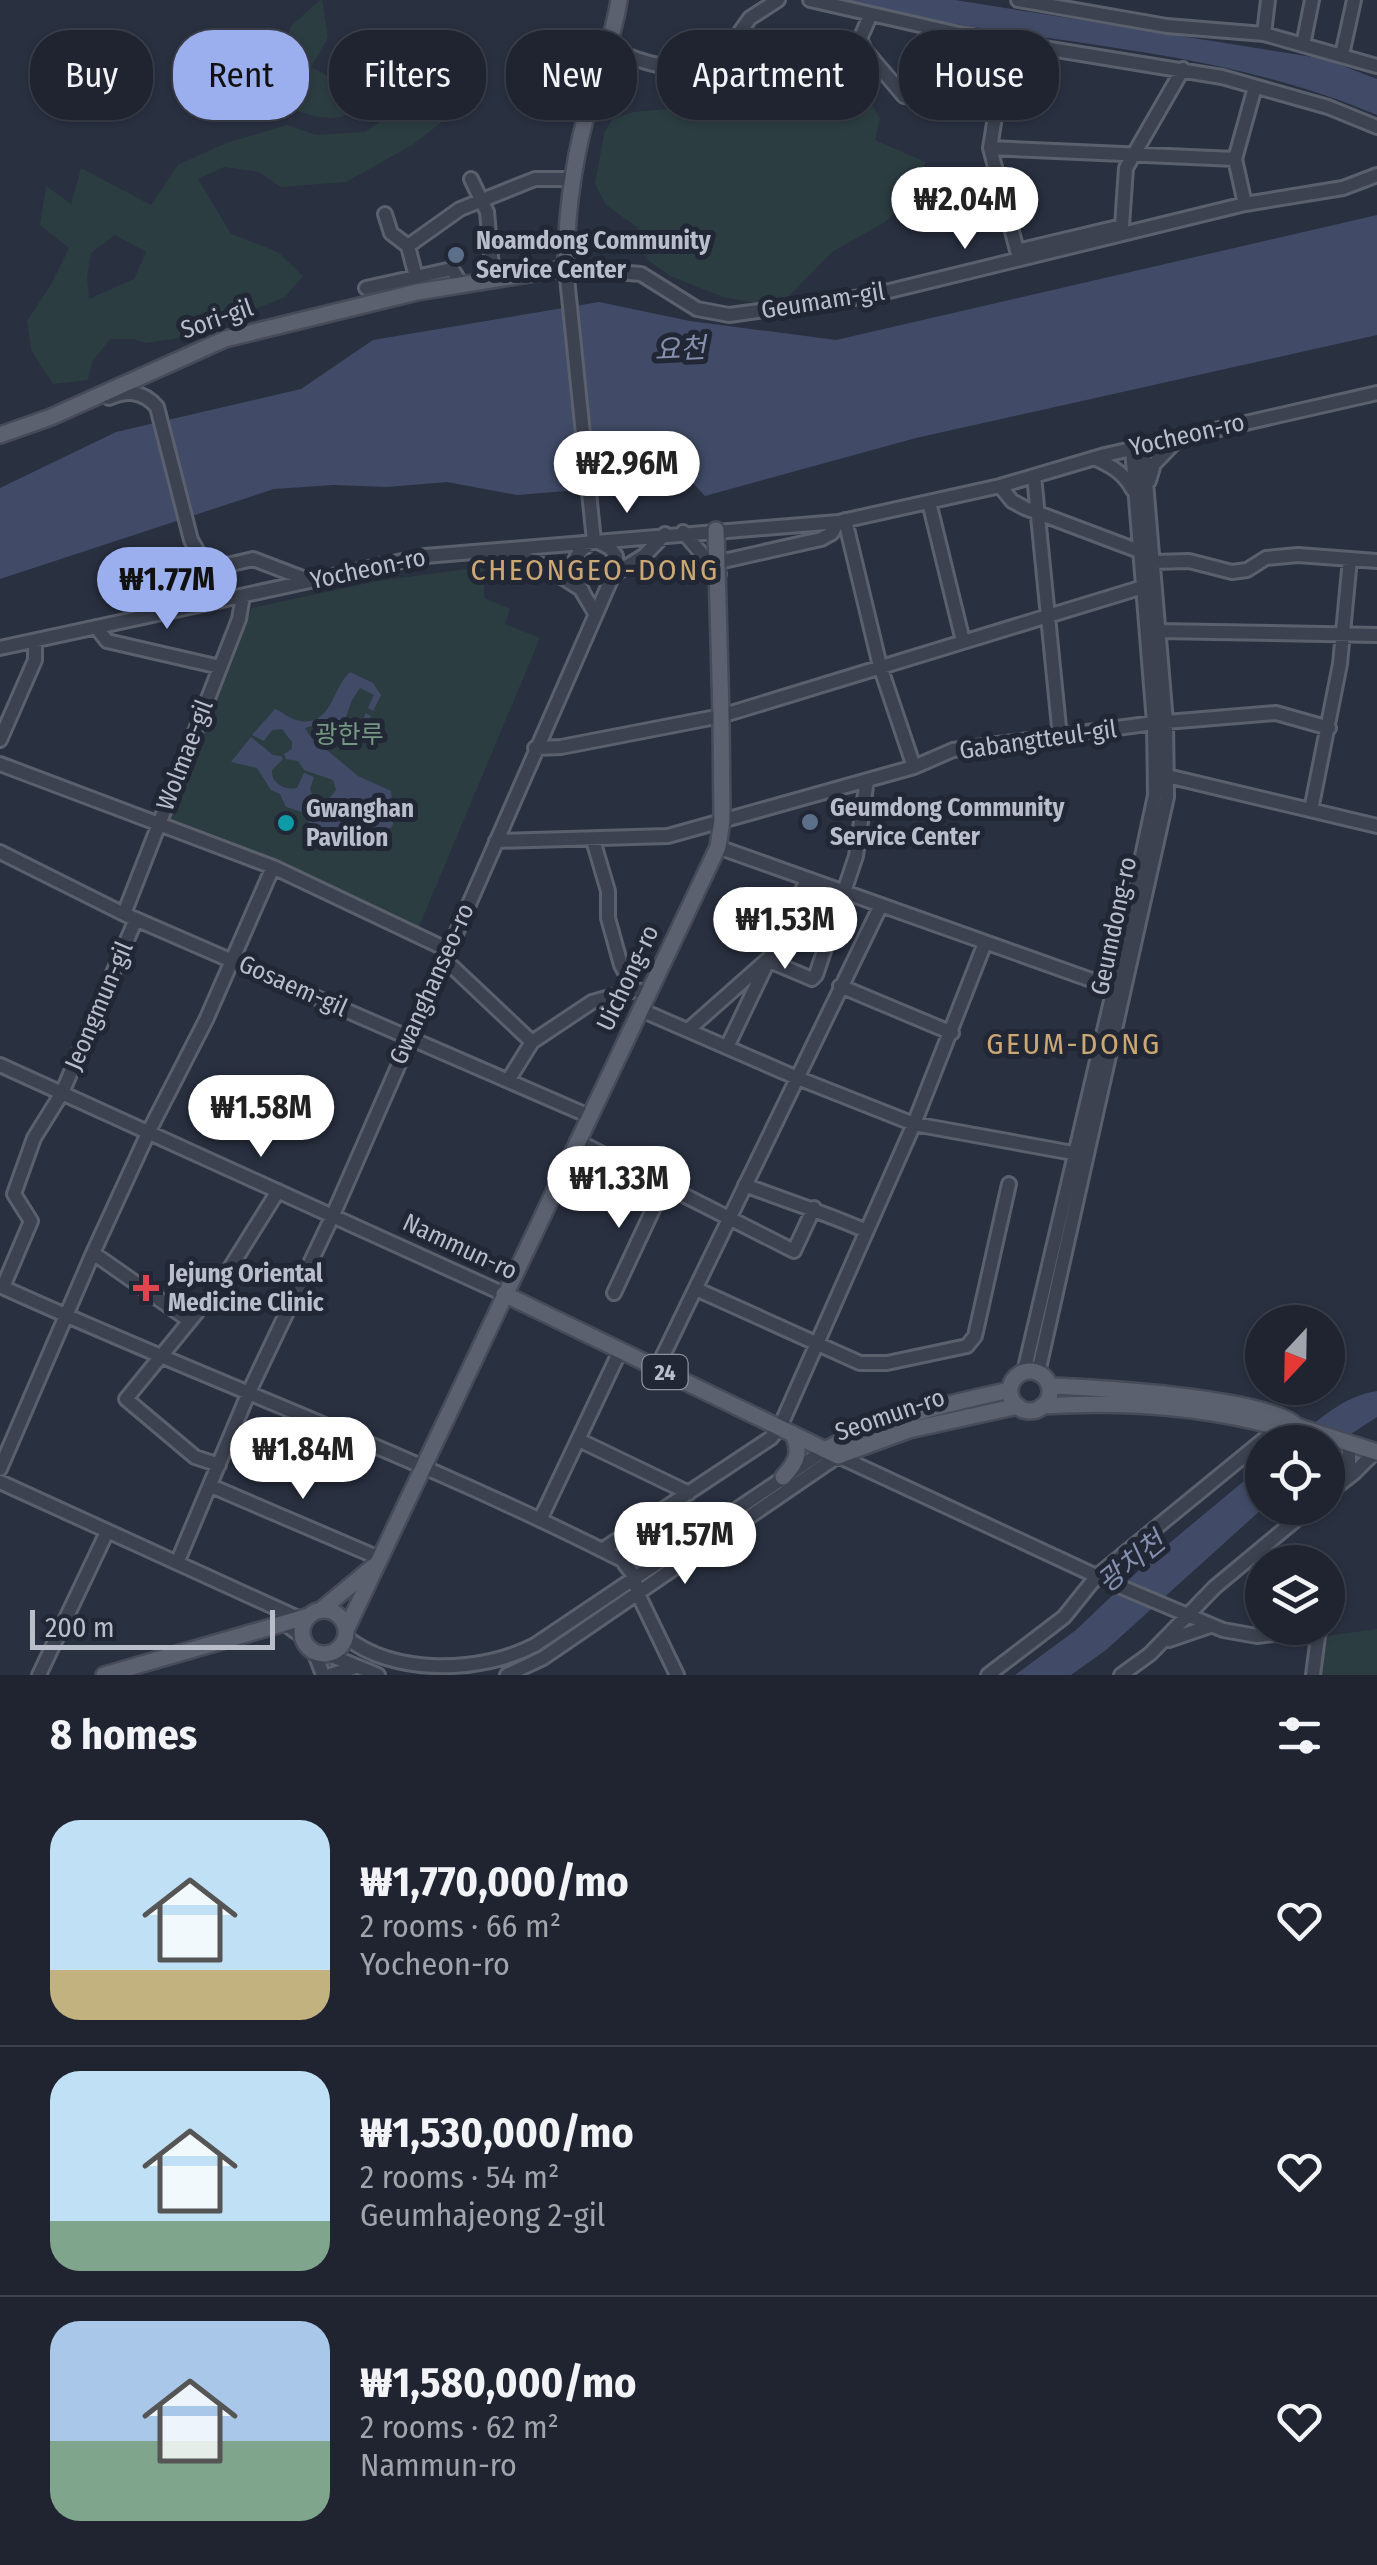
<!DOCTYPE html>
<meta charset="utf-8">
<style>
body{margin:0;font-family:"Fira Sans Condensed","Noto Sans KR",sans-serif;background:#2c303c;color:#f1f3f6;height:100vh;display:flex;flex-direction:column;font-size:38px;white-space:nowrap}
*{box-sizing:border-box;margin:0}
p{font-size:32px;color:#a1a4ab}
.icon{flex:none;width:55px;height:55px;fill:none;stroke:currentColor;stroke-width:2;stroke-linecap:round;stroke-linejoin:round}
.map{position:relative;height:1675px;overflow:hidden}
.details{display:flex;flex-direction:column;background:#1f2430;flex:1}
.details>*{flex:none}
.banner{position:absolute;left:30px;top:30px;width:1318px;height:90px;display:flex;gap:20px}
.needle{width:65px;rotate:202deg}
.fabs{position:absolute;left:1245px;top:1305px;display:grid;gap:20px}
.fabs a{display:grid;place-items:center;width:100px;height:100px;border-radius:50%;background:#1f2430;box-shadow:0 2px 8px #0004,0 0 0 2px #3c414c;font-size:50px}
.scale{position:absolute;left:30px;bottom:25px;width:245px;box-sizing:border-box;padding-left:10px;border:5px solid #babeca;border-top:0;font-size:28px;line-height:35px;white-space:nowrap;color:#babeca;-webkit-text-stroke:8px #222735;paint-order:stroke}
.price{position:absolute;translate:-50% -85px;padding:0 22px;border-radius:35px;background:#fff;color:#222;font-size:32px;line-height:65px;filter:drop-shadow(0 2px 5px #0008)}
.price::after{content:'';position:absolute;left:50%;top:60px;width:30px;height:22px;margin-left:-15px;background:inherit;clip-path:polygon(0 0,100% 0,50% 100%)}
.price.on{background:#9bafee;color:#111}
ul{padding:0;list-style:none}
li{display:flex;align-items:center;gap:30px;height:250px;padding:0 50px}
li+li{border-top:2px solid #3c414c}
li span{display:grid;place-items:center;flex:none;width:280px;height:200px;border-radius:30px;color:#555}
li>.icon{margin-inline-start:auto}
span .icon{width:120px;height:120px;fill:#fffc;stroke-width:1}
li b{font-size:42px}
h2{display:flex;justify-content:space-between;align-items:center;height:120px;padding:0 50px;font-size:42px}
.pill{padding:0 35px;border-radius:40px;background:#1f2430;box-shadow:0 2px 8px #0004,0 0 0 2px #3c414c;font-size:35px;line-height:90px}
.pill.on{background:#9bafee;color:#111}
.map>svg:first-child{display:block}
.green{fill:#2c3d42;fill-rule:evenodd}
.water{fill:#414b67}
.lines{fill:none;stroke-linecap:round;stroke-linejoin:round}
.minor-casing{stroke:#5b606d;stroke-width:18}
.major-casing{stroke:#474b59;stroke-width:20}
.minor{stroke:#3d4250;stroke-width:12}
.major{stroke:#5c616f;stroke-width:15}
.service-dot{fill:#5c6f8a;stroke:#222735;stroke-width:4}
.culture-dot{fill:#0f9aa8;stroke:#222735;stroke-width:4}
.health-dot{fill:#e0444e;stroke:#222735;stroke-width:4}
.labels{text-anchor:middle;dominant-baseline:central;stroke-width:10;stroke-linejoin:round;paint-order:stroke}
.shield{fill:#222735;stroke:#8c919d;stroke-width:2.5}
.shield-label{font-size:22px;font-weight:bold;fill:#babeca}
.poi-label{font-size:25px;font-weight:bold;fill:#babeca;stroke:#222735;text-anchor:start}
.street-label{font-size:25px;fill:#babeca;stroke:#222735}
.park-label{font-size:25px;fill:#749882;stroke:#222735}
.water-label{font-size:28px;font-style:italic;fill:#8590ae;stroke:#222735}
.quarter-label{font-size:30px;letter-spacing:2.5px;fill:#cba774;stroke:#222735}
</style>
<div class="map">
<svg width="1377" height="1675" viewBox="0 0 1377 1675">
<rect width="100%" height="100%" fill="#293040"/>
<!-- green -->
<path class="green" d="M320,0h2l6,38 -17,29 27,15 58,-30 21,24 40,23 -2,13 -43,33 -66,37 -65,5 -22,-15 -35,-5 -26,12 33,55 47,18 25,24 -18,21 -99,40 -40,6 -13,-4h-23l-18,23 -4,18 -35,4 -22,-34 -4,-29 25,-38 17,-35 -29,-23 6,-39 25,18 10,-36 70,37 27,-40 48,-22 61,-18 29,10 49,-3 23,-16 -7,-18c-45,27 -53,23 -101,8l-5,-40 16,-40zM115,235l31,17 -12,27 -45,20 -2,-22 4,-24z
M798,44c45,7 60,38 82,74l-5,22 50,22v20l-40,40 -53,30 -43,44 -20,9 -46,-8 -53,-21 -22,-16 -11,-33 -31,-22 -11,-21 9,-50 8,-15 21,-7 45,-4 55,5 15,-6 29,-43z
M484,567v31l26,11 -5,15 35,14 -122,291 -250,-107 -2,-5 86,-209 125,-27z
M1377,1629v46h-58l2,-38z"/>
<!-- water -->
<path class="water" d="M836,0h119l370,59 52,20v36c-170,-73 -363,-70 -541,-115z
M1377,215v120l-461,103 -211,58 -14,-15 -174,14 -70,-13 -60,5 -53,-2 -60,4 -274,90v-91l116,-56 185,-43 72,-49 226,-38 91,19 146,19z
M350,672l23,11 8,12 -8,16 -5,-3 6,-13 -14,-7 -8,12 -7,20 14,7 7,-14 5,3 -10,16c-24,3 -26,-15 -56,-4l5,8 48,40 33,15 2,33 -2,4c-24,7 -59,18 -80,1l-6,-16 -19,-6 -6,-13 -9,-4 -14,-22 -26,-6 20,-25 22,18 8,1 2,3 -11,11c-1,14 13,20 25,18l7,-15 10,4 -4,12 4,10 14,1 8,-10 -3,-10 -29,-10 -6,-9 -12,-2 -2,-5 8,-5v-7l-10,-13 -10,1 -8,11 -12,-6 23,-26c8,3 13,9 21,11 35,10 36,-32 54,-48z
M1377,1391v26l-49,32v-7h-36c25,-21 51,-46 85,-51z
M1262,1466l1,42 -157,142 -35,25h-56l61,-45 79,-75z"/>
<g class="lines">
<defs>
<path id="minor" d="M810,0l149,34 263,43 106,30 49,20
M1018,0l149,26 97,8 113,32
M870,16l-10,23 5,11 39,46 26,2 43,-62
M1264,34l4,-34
M1007,42l-17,106 29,110
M1303,45l9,-45
M608,48c55,22 55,21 112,12l30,-42 28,-18
M1342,55l12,-55
M990,148l245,11
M471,179l16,33 6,65
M1245,204l-10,-45 20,-72
M385,214l6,19 17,13 8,31
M408,246l52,-37 75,-30h36
M1017,251l105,-25 4,-58 57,-99
M366,288l86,-19 9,15
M109,398c19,-8 34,-7 48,9l34,133 8,14 24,12 30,-7 55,21
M1094,458c18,8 30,15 39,32
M1034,476l26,261
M1149,481l5,-17 26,-27
M1000,486l12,15 13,7 114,43
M929,502l34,139
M845,520l35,146 34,101
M683,532l36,42
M594,541l-28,-273 75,6 56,35 32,6 140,-19 376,-92 98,-16 34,-13
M592,542c-34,20 -12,45 3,71
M505,550l40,16 37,24
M719,562l102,-23 11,-6 6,-11
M1153,562l36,-1 43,11 15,-2 19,-12 32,-3 79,6
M613,575l32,-20 20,-21
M96,627l11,14 113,26
M1159,631l218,4
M0,648l425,-92 413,-34 162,-36 105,-31 272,-62
M0,740l35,-80v-18
M535,748l26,-1 160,-31 422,-129
M0,764l273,103
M1163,775l214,51
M1311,810l29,-146 10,-105
M593,840l15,51v27l13,47 14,25 14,2
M496,841l172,-5 246,-69 39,-17 201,-27 122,-10 53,15
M718,847l396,141
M0,852l124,62 465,202
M124,914l115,-295 4,-23
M443,958l89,84
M840,986l112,47
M641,1010l154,67 119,47 159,29
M688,1030l79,-70 45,19 4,-4 40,-119 11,-76
M727,1047l80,-167
M0,1065l504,229
M509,1079l23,-37 60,-40 43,-12
M577,1141l217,110 20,-43
M745,1185c41,16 81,28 121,46
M93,1253l97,68
M0,1286c206,94 420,171 622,274l12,16 4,18 39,81
M3,1287l28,-66 -17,-27 20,-56 28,-45 74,-174
M696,1289l164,74h27l80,-17 8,-10 34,-152
M614,1293l50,-107
M657,1368l224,-463
M1024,1372l90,-384 41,-193 -1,-72 -22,-274
M1038,1373l129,-576 -1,-75 -23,-276
M579,1440l110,53
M219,1465l-24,-8 -69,-58 94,-115 58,-93
M0,1469l93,-216 56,-122 57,-111 67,-153 173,82
M1343,1480l6,-17v-20
M0,1482l298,136
M211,1486l168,72
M1328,1493l26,-20 21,-21
M540,1520l80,-169
M602,1550l169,-112 9,-11 134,-303 71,-181
M177,1563l72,-171 84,-177 280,-640 3,-19 -6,-8 -14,-7
M280,1620l23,17
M346,1637c46,38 134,37 189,8l290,-195
M1169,1640l41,-14
M314,1651l9,24
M327,1654l51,21
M39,1675l68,-143
M330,1675l26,-8
M507,1675l36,-17 295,-202 269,125 116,49 34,6 62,-7 -6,46
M988,1675l76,-58 33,-41 170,-139 7,-11
M1121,1675l29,-21 65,-67 95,-79"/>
<path id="major" d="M0,435l51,-18 174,-78 192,-47 149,-24c0,-60 8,-113 25,-170 10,-33 23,-64 28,-98
M504,1294l334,162 71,-26 109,-24
M1010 1391a20 20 0 1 1 40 0a20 20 0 1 1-40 0Z
M1049,1386c42,1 224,12 247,40l81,26
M1042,1406c80,-5 166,1 243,23l11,-3
M825,1450c57,-32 122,-46 185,-60
M783,1477c14,-15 18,-24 10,-43
M302 1632a22 22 0 1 1 44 0a22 22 0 1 1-44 0Z
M321,1610l53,-44
M346,1630l372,-783 4,-27 -1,-104 -5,-186
M104,1675l205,-59"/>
</defs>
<!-- minor casing -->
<use href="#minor" class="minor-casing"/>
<!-- major casing -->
<use href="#major" class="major-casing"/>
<!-- minor -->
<use href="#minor" class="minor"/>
<!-- major -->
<use href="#major" class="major"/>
</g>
<!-- markers -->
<g class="service-dot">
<circle cx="456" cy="255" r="10"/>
<circle cx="810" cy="822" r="10"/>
</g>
<circle class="culture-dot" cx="286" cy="823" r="10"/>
<path class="health-dot" d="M141 1273h10v10h10v10h-10v10h-10v-10h-10v-10h10z"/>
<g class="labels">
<!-- shield labels -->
<rect class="shield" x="642.5" y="1355" width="45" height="34" rx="8"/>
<g class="shield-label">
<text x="665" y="1372">24</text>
</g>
<!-- poi labels -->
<g class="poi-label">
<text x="476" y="241">Noamdong Community<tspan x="476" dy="29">Service Center</tspan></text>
<text x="830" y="808">Geumdong Community<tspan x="830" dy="29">Service Center</tspan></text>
<text x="306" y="809">Gwanghan<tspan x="306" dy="29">Pavilion</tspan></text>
<text x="168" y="1274">Jejung Oriental<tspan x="168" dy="29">Medicine Clinic</tspan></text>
</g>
<!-- street labels -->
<g class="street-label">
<text transform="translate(823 301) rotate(-9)">Geumam-gil</text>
<text transform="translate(217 319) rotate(-19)">Sori-gil</text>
<text transform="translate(1187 435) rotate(-13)">Yocheon-ro</text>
<text transform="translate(368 569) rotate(-12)">Yocheon-ro</text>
<text transform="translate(1038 740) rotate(-8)">Gabangtteul-gil</text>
<text transform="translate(185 755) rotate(-69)">Wolmae-gil</text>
<text transform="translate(1114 926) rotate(-78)">Geumdong-ro</text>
<text transform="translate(628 978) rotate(-65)">Uichong-ro</text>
<text transform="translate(432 984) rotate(-66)">Gwanghanseo-ro</text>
<text transform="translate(293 986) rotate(24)">Gosaem-gil</text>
<text transform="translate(99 1006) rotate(-67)">Jeongmun-gil</text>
<text transform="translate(460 1247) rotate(25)">Nammun-ro</text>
<text transform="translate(890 1415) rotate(-19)">Seomun-ro</text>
</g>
<!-- park labels -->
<g class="park-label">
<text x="349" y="735">광한루</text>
</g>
<!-- water labels -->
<g class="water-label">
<text transform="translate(680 349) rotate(-3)">요천</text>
<text transform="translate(1131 1562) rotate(-39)">광치천</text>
</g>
<!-- quarter labels -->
<g class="quarter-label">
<text x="595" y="570">CHEONGEO-DONG</text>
<text x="1074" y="1044">GEUM-DONG</text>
</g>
</g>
</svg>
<div class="fabs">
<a><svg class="needle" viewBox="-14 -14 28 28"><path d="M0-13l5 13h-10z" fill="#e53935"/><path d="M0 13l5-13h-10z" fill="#a1a4ab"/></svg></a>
<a><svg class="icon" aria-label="locate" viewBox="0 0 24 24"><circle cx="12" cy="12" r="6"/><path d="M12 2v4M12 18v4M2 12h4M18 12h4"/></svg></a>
<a><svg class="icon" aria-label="layers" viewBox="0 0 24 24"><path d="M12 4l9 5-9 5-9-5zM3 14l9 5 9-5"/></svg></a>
</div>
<div class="scale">200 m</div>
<b class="price" style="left:965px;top:252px">₩2.04M</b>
<b class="price" style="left:627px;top:516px">₩2.96M</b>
<b class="price on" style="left:167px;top:632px">₩1.77M</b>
<b class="price" style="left:785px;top:972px">₩1.53M</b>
<b class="price" style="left:261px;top:1160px">₩1.58M</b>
<b class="price" style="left:619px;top:1231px">₩1.33M</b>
<b class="price" style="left:303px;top:1502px">₩1.84M</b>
<b class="price" style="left:685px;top:1587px">₩1.57M</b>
<div class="banner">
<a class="pill">Buy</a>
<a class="pill on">Rent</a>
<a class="pill">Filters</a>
<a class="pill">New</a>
<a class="pill">Apartment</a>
<a class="pill">House</a>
</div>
</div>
<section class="details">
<h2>8 homes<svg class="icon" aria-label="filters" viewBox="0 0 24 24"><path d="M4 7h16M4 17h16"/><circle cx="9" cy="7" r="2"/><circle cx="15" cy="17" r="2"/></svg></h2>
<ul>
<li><span style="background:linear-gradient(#bfe0f5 75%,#c2b280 0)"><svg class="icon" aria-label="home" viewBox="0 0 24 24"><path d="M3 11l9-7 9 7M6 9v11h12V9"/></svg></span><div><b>₩1,770,000/mo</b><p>2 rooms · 66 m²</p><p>Yocheon-ro</p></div><svg class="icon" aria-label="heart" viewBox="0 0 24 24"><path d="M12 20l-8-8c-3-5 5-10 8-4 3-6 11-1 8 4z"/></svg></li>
<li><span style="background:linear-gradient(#bfe0f5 75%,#7fa58c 0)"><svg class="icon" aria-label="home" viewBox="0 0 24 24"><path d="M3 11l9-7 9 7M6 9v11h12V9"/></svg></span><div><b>₩1,530,000/mo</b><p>2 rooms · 54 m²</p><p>Geumhajeong 2-gil</p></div><svg class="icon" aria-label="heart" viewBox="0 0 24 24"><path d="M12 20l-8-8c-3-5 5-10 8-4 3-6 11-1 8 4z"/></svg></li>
<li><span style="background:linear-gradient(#a9c7e8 60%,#7fa58c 0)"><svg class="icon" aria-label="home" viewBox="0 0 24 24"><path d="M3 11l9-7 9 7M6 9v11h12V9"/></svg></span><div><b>₩1,580,000/mo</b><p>2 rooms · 62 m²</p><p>Nammun-ro</p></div><svg class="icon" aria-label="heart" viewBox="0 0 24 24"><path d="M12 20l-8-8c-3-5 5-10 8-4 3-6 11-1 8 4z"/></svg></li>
</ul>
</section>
